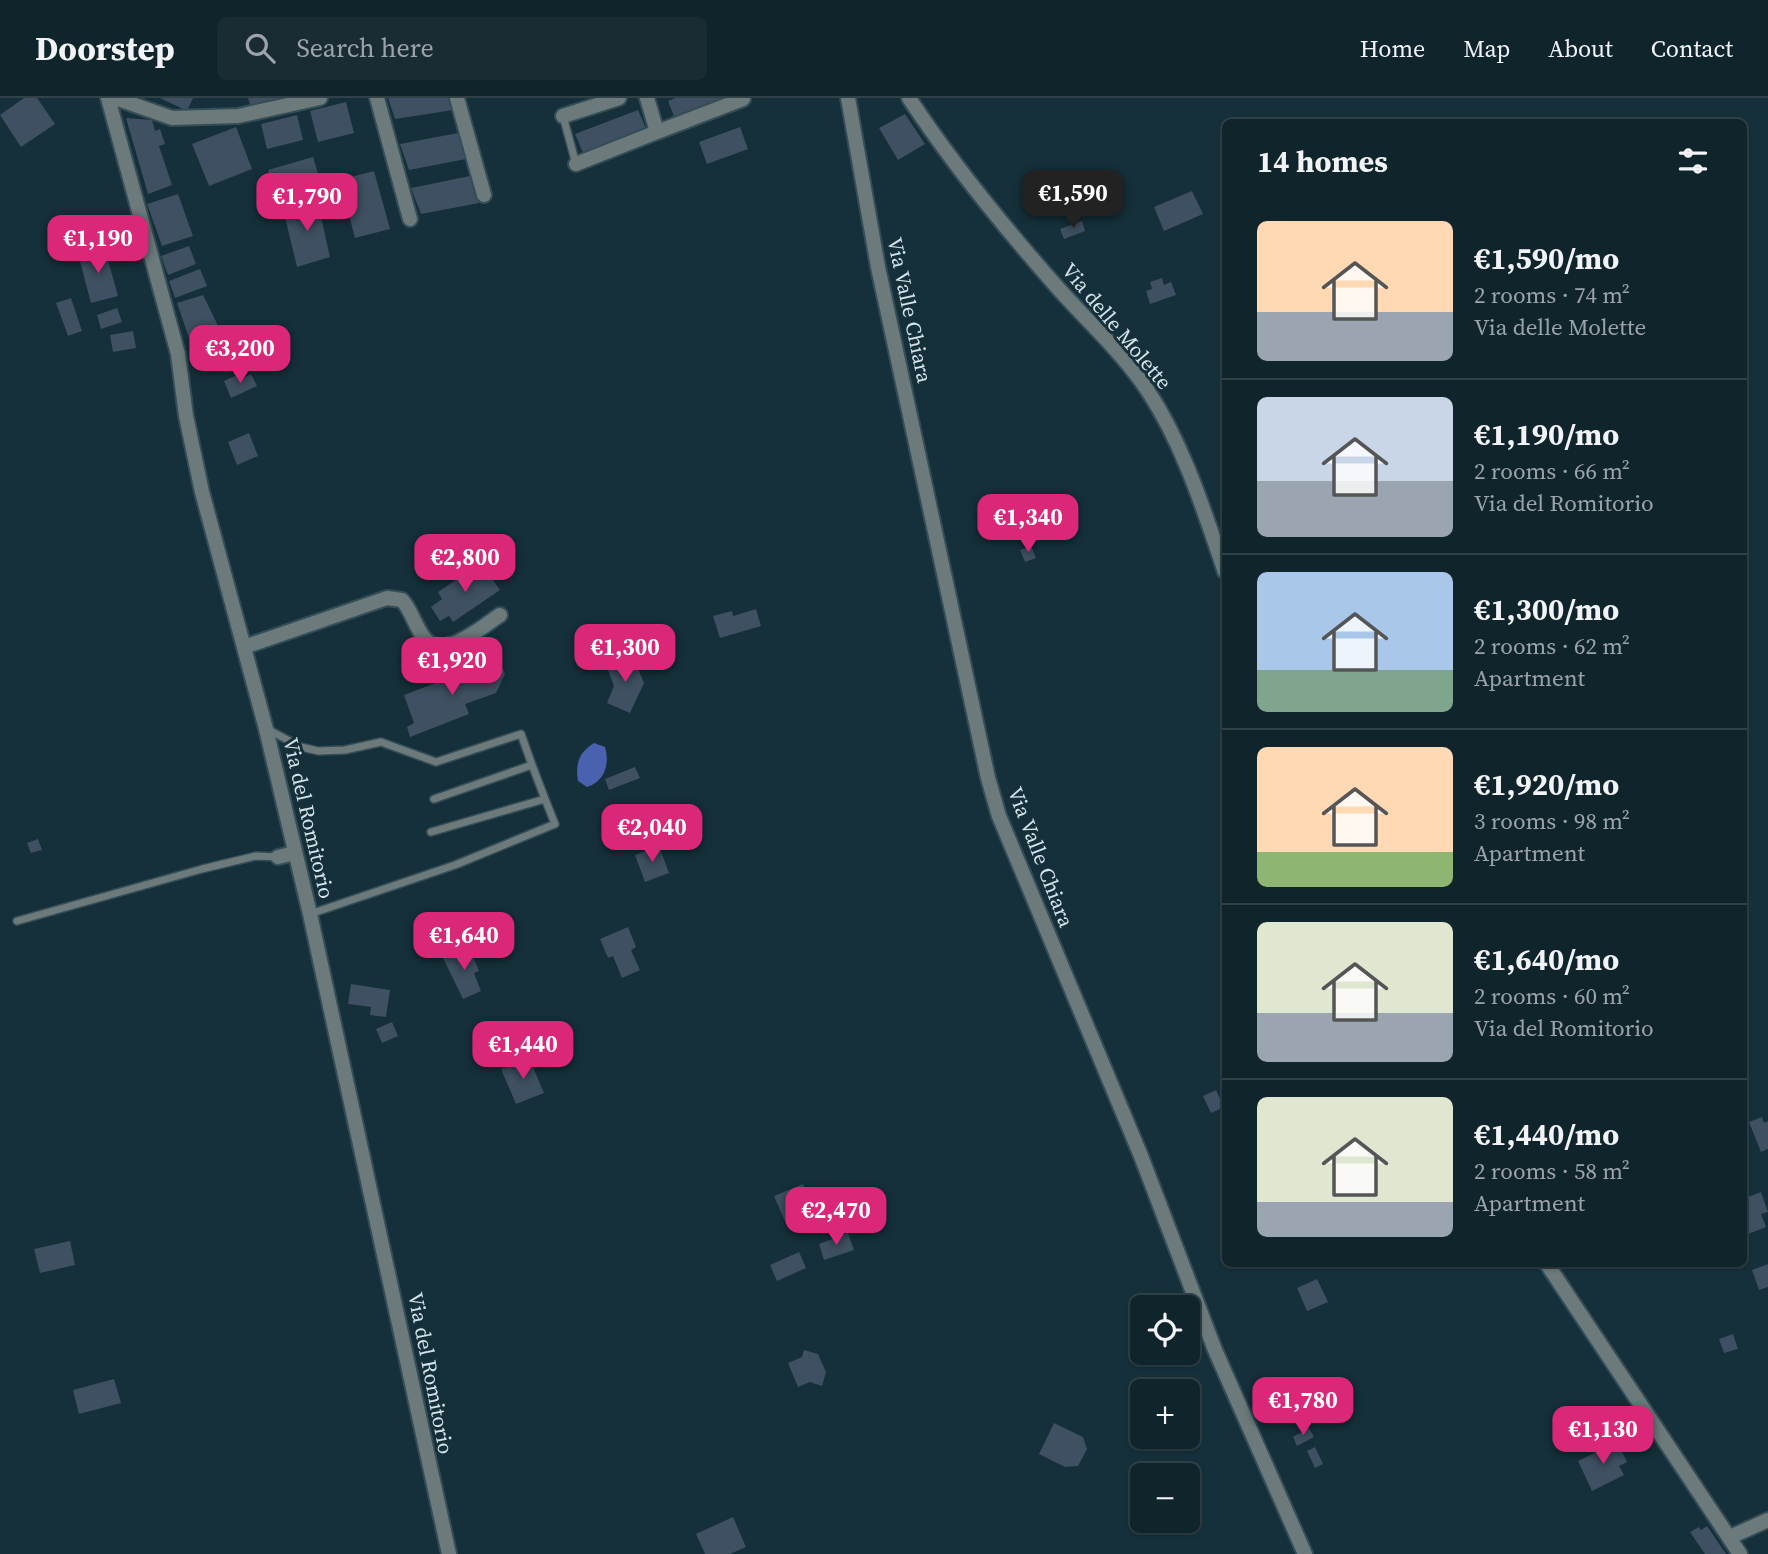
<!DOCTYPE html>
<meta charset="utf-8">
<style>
body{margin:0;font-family:"Source Serif 4",serif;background:#192c34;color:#f1f3f6;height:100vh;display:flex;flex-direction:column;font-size:26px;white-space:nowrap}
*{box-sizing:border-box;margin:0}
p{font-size:23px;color:#9ca4a9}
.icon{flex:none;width:38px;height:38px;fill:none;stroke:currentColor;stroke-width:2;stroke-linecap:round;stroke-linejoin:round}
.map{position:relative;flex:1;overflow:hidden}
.side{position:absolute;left:1222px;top:21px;width:525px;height:1148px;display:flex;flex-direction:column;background:#10242c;border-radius:10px;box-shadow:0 2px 5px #0004,0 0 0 2px #304148}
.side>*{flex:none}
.tools{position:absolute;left:1130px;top:1197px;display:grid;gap:14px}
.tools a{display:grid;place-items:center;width:70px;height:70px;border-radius:10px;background:#10242c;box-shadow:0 2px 5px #0004,0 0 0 2px #304148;font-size:35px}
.price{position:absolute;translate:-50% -60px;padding:0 16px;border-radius:14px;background:#db2777;color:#fff;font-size:23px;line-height:46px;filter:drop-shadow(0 2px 4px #0008)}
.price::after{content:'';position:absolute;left:50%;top:42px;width:21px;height:16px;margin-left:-10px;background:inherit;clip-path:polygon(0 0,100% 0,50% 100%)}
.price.on{background:#222;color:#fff}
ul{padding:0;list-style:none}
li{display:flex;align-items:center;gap:21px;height:175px;padding:0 35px}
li+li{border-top:2px solid #304148}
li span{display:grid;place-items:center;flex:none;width:196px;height:140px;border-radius:10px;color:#555}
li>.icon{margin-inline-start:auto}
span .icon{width:84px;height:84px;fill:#fffc;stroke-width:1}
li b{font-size:30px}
h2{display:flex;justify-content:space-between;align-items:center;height:84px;padding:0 35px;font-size:30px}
header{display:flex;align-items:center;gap:42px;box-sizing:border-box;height:98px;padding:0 35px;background:#10242c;border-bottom:2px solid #304148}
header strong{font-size:33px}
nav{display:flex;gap:38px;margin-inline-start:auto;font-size:24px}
.search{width:490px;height:63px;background:#192c34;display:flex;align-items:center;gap:18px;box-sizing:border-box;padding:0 24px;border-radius:10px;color:#9ca4a9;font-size:26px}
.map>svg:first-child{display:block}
.water{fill:#4961ae}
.building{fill:#3e5061}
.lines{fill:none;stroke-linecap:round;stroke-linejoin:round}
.service-casing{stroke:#344d56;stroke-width:10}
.minor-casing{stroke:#344d56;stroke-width:18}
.tertiary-casing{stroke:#344d56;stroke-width:18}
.service{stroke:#6c7a7b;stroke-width:7}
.minor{stroke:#6c7a7b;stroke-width:14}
.tertiary{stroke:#6c7a7b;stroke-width:14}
.labels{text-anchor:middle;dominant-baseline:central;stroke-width:6;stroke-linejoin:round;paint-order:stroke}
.street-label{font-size:21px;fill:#d5e4eb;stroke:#15303a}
</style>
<header>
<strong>Doorstep</strong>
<div class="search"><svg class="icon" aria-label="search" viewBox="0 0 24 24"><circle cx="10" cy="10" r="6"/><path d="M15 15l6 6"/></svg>Search here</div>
<nav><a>Home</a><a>Map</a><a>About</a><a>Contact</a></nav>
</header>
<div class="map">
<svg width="1768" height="1456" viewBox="0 0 1768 1456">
<rect width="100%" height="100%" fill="#15303a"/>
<!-- water -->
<path class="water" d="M594,645l11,4c5,17 0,34 -18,40l-9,-6c-3,-17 1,-29 16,-38z"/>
<!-- building -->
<path class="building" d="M24,0h13l18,26 -34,23 -21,-32z
M160,0h33l-6,13z
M248,0h29v1l-26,8z
M388,0h61l4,12 -58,9z
M675,0h55l-55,21 -7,-18z
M346,4l8,31 -36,9 -8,-31z
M638,12l9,21 -63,24 -9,-21z
M905,16l20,30 -27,16 -19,-32z
M297,17l6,25 -36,9 -6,-25z
M126,20l26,2 3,11 5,-2 5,15 -6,2 13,39 -24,9z
M236,29l16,42 -43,17 -17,-42z
M740,29l8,22 -41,15 -8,-22z
M458,35l8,26 -57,11 -9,-26z
M313,59l7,23 -45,13 -7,-23z
M374,73l16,58 -35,9 -15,-58z
M470,78l9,27 -58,11 -10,-26z
M1192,93l11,23 -39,17 -10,-24z
M178,96l15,42 -31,10 -15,-42z
M317,101l13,58 -33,10 -14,-58z
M1082,123l3,10 -21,8 -4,-10z
M104,148l14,50 -27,7 -13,-49z
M189,148l7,18 -28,11 -7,-19z
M200,171l7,17 -32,12 -6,-17z
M1162,180l2,7 7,-3 5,13 -26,9 -4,-13 6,-2 -2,-7z
M203,197l30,61 -33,14 -23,-67z
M71,200l11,33 -14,5 -12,-33z
M117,210l5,14 -21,7 -4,-14z
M133,233l3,17 -23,4 -3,-17z
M239,276l2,5 10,-5 6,12 -26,12 -7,-17z
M249,335l9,23 -21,9 -9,-23z
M1031,448l5,12 -11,4 -5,-12z
M480,463l20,29 -47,32 -4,-6 -9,5 -9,-14 11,-8 -4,-7 28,-19 3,5 8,-6 -4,-6z
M756,511l5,17 -41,12 -7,-22 19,-5 1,5z
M633,559l11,26 -14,30 -23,-10 7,-17 -7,-19z
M499,561l6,15 -9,19 -31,11 4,10 -59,23 -3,-10 7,-4 -10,-28z
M635,669l5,11 -31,12 -4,-11z
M38,741l4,11 -11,3 -4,-10z
M659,748l10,27 -24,9 -10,-27z
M628,829l8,20 -5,3 9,20 -18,8 -9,-22 -5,2 -8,-19z
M469,849l10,24 -5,2 7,18 -18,8 -20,-41z
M351,886l39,6 -4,27 -16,-2 1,-8 -23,-3z
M392,924l6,14 -16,7 -6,-14z
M529,960l15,35 -28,11 -15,-35z
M1216,992l8,17 -13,6 -8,-17z
M1762,1019l2,6 4,-2v28l-7,3 -12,-30z
M803,1086l13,30 -29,12 -13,-30z
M1761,1094l7,20 -7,2 5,13 -23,9v-37z
M848,1135l6,17 -30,10 -5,-16z
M70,1143l5,24 -35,8 -6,-24z
M799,1154l7,16 -29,13 -7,-16z
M1768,1166v23l-9,3 -7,-20z
M1317,1181l11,23 -21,9 -10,-23z
M1733,1236l5,15 -14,4 -5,-14z
M804,1252l14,4 8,18 -4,14 -12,-4 -12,5 -10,-24 14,-6z
M114,1281l7,24 -42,11 -6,-24z
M1054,1325l29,14 4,12 -9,17 -13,1 -26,-13z
M1309,1330l5,9 -17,9 -4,-9z
M1617,1344l10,20 -8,4 5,9 -32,16 -14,-30z
M1315,1349l8,17 -8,4 -8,-17z
M733,1419l13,30 -16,7h-25l-9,-20z
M1707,1428l19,28h-21l-15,-22 9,-5 2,3z"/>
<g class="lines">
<defs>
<path id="service" d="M563,18l13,48
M267,631l34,18 17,4 27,-1 36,-8 55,20 85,-28 11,31 -98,34
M532,667l13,34
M310,816l145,-49 100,-41 -10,-25 -114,33
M17,823l185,-52 54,-13 22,1"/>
<path id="minor" d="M108,0l70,256 8,62 16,76 64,237 44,185 139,640
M115,0l57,20 66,-2 82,-18
M377,0l33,121
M457,0l27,97
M647,0l10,34 86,-33
M848,0l30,169 110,511 11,38 142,340 74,194 90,204
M563,18l56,-18
M576,66l81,-32
M244,549l143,-49 15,2c10,11 13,27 23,39 19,22 58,-13 75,-24
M278,759l17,-4
M1730,1439l38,-17"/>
<path id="tertiary" d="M909,0c44,67 95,129 148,189 30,34 66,66 91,104 36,55 56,120 77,181
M1547,1166l193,290"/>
</defs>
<!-- service casing -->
<use href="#service" class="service-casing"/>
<!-- minor casing -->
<use href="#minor" class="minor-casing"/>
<!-- tertiary casing -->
<use href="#tertiary" class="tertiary-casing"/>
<!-- service -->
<use href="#service" class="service"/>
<!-- minor -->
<use href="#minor" class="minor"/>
<!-- tertiary -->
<use href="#tertiary" class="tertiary"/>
</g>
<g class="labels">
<!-- street labels -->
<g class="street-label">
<text transform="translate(910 212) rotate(78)">Via Valle Chiara</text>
<text transform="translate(1117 228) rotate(50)">Via delle Molette</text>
<text transform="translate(309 720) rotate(77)">Via del Romitorio</text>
<text transform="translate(1041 759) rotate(69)">Via Valle Chiara</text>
<text transform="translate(431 1275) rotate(79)">Via del Romitorio</text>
</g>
</g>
</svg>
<div class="tools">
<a><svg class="icon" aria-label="locate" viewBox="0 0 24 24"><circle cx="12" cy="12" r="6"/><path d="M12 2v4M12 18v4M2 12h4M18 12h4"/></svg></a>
<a>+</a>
<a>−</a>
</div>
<b class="price on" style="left:1073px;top:132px">€1,590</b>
<b class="price" style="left:307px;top:135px">€1,790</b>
<b class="price" style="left:98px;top:177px">€1,190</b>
<b class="price" style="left:240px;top:287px">€3,200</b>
<b class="price" style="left:1028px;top:456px">€1,340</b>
<b class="price" style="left:465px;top:496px">€2,800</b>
<b class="price" style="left:625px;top:586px">€1,300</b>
<b class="price" style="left:452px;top:599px">€1,920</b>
<b class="price" style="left:652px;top:766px">€2,040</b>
<b class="price" style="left:464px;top:874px">€1,640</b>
<b class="price" style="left:523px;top:983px">€1,440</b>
<b class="price" style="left:836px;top:1149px">€2,470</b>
<b class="price" style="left:1303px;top:1339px">€1,780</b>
<b class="price" style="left:1603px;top:1368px">€1,130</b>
<section class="side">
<h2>14 homes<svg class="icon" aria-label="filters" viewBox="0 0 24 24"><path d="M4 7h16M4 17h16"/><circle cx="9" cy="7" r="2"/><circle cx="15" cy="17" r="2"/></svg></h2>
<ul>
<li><span style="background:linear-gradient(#ffd9b3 65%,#9aa5b1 0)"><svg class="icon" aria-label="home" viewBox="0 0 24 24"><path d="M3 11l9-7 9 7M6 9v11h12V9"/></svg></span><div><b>€1,590/mo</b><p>2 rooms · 74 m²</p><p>Via delle Molette</p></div></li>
<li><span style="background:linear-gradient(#c9d6e8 60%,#9aa5b1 0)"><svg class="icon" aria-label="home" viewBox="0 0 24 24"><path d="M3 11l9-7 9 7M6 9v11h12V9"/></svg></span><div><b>€1,190/mo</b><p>2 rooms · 66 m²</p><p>Via del Romitorio</p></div></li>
<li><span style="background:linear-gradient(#a9c7e8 70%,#7fa58c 0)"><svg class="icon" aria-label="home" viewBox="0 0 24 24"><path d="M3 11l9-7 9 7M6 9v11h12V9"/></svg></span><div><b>€1,300/mo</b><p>2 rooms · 62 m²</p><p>Apartment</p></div></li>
<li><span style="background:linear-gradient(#ffd9b3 75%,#8fb573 0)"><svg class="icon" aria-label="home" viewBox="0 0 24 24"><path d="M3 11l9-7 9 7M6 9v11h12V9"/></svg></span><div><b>€1,920/mo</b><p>3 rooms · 98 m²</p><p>Apartment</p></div></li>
<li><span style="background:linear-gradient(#dfe7d0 65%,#9aa5b1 0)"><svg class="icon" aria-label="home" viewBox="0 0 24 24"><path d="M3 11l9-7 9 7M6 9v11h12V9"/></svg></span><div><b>€1,640/mo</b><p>2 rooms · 60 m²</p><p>Via del Romitorio</p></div></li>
<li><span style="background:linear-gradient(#dfe7d0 75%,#9aa5b1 0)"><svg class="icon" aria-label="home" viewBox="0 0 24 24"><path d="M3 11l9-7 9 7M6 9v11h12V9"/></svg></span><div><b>€1,440/mo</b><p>2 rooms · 58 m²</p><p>Apartment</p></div></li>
</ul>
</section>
</div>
